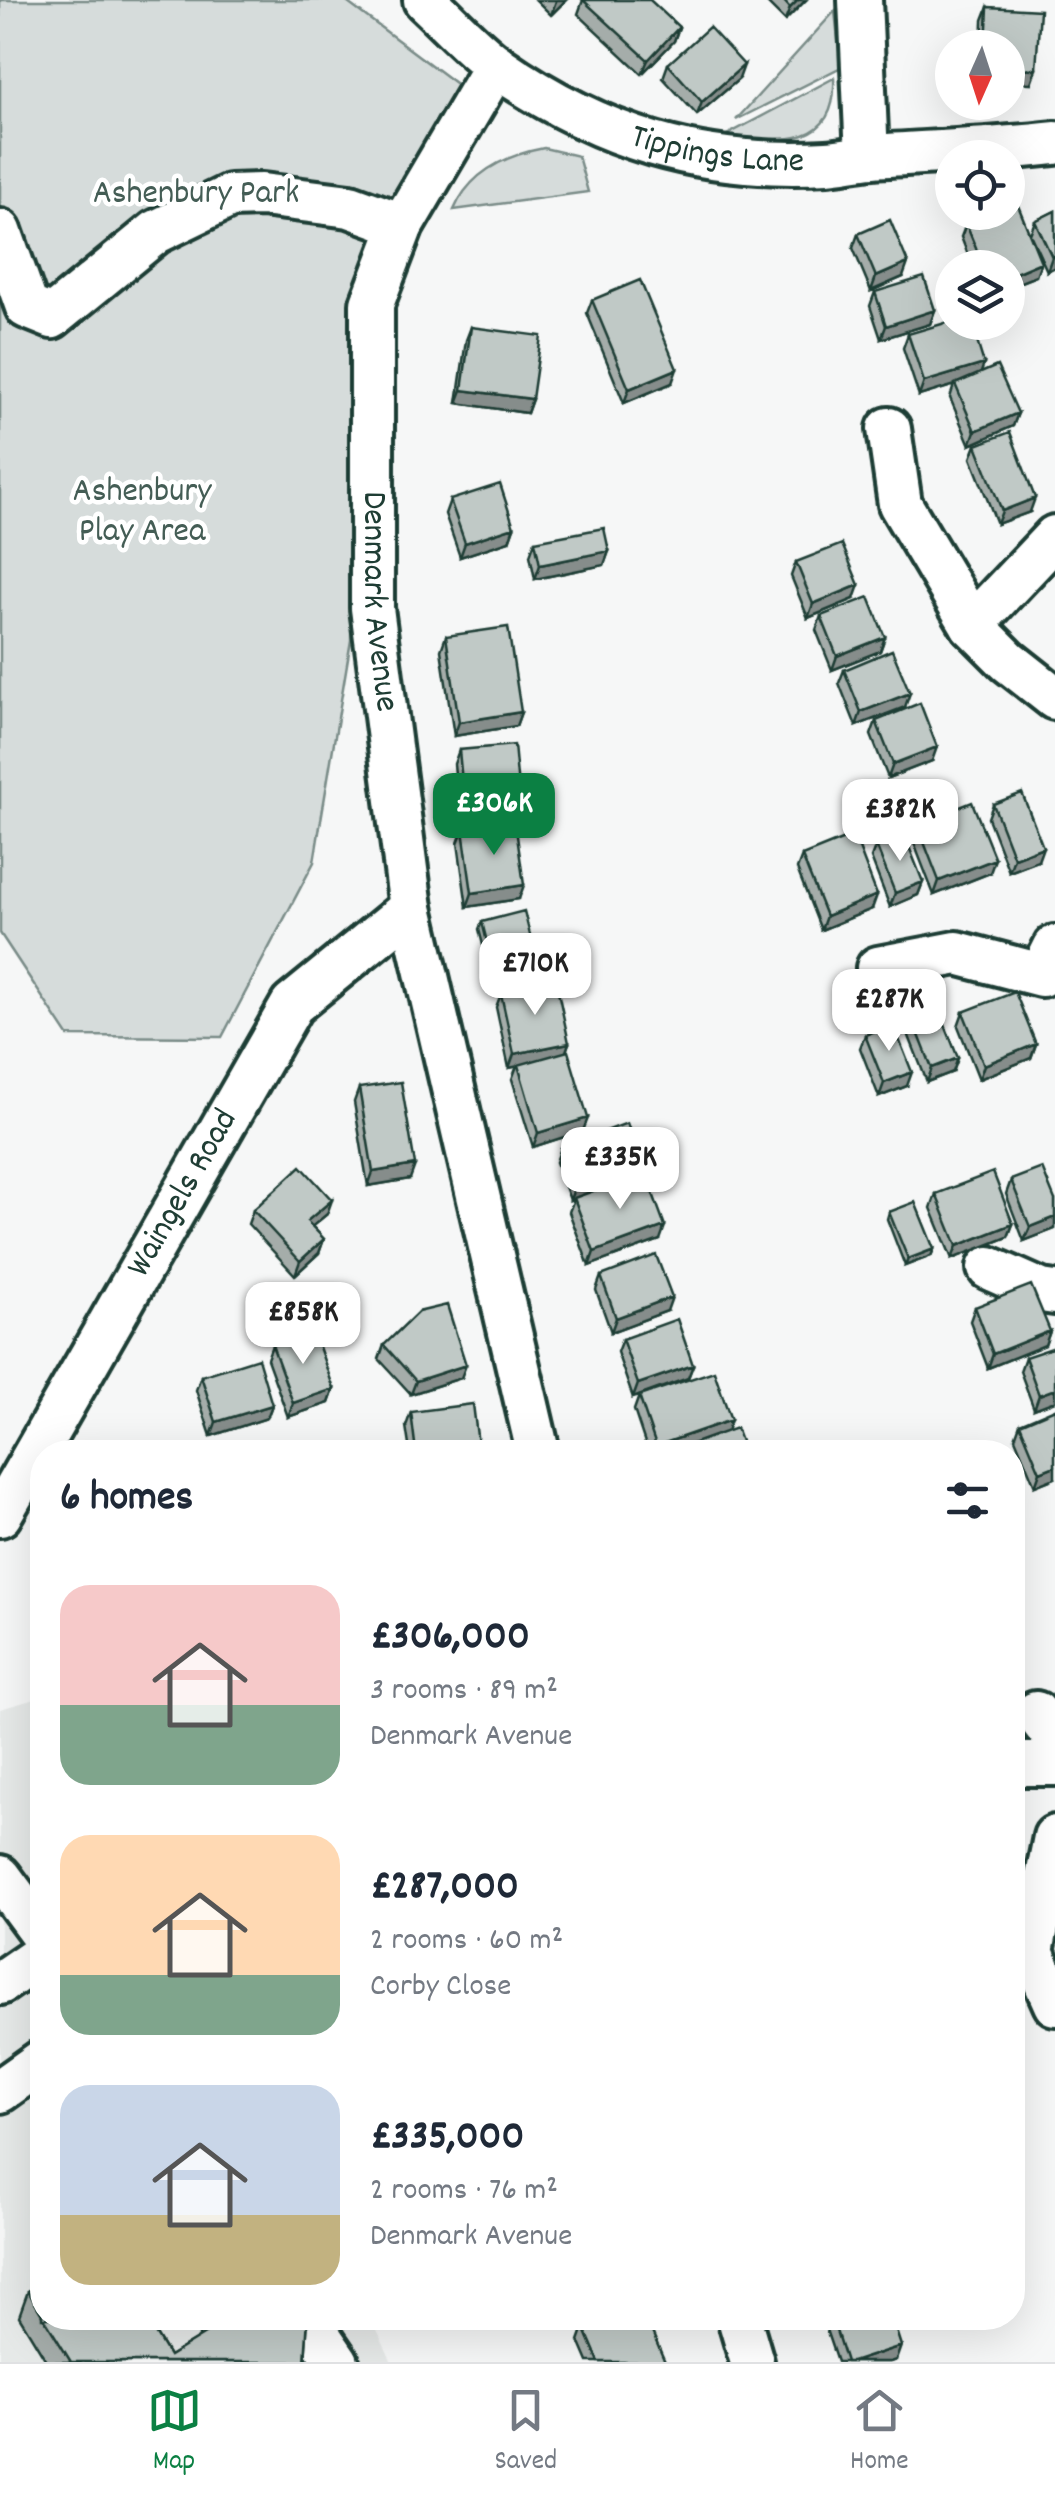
<!DOCTYPE html>
<meta charset="utf-8">
<style>
body{margin:0;font-family:Dekko,sans-serif;background:#f6f6f7;color:#1f2937;height:100vh;display:flex;flex-direction:column;font-size:38px;white-space:nowrap}
*{box-sizing:border-box;margin:0}
p{font-size:32px;color:#747a83}
.icon{flex:none;width:55px;height:55px;fill:none;stroke:currentColor;stroke-width:2;stroke-linecap:round;stroke-linejoin:round}
.map{position:relative;flex:1;overflow:hidden}
.side{position:absolute;left:30px;top:1440px;width:995px;height:890px;display:flex;flex-direction:column;background:#fff;border-radius:40px;box-shadow:0 10px 40px #0002}
.side>*{flex:none}
.needle{width:65px;rotate:183deg}
.controls{position:absolute;left:935px;top:30px;display:grid;gap:20px}
.controls a{display:grid;place-items:center;width:90px;height:90px;border-radius:50%;background:#fff;box-shadow:0 10px 40px #0002;font-size:50px}
.price{position:absolute;translate:-50% -85px;padding:0 22px;border-radius:20px;background:#fff;color:#222;font-size:32px;line-height:65px;filter:drop-shadow(0 2px 5px #0008)}
.price::after{content:'';position:absolute;left:50%;top:60px;width:30px;height:22px;margin-left:-15px;background:inherit;clip-path:polygon(0 0,100% 0,50% 100%)}
.price.on{background:#0b8043;color:#fff}
ul{padding:0;list-style:none}
li{display:flex;align-items:center;gap:30px;height:250px;padding:0 30px}
li span{display:grid;place-items:center;flex:none;width:280px;height:200px;border-radius:30px;color:#555}
li>.icon{margin-inline-start:auto}
span .icon{width:120px;height:120px;fill:#fffc;stroke-width:1}
li b{font-size:42px}
h2{display:flex;justify-content:space-between;align-items:center;height:120px;padding:0 30px;font-size:42px}
.tab-bar{display:flex;justify-content:space-around;align-items:center;height:140px;border-top:2px solid #e0e1e3;background:#fff;font-size:28px;color:#747a83}
.tab-bar a{display:grid;justify-items:center;gap:5px}
.tab-bar .on{color:#0b8043}
.map>svg:first-child{display:block}
.built{fill:#e6e9e8}
.green{fill:#d6dcdb;stroke:#7a8c88;stroke-width:2.5}
.lines{fill:none;stroke-linecap:round;stroke-linejoin:round}
.minor-casing{stroke:#1f3d34;stroke-width:50}
.minor{stroke:#fff;stroke-width:42}
.wall{fill:#a5adaa;stroke:#1f3d34;stroke-width:2.5}
.shaded-wall{fill:#868d8b;stroke:#1f3d34;stroke-width:2.5}
.building{fill:#c0c9c6;stroke:#1f3d34;stroke-width:2.5}
.labels{text-anchor:middle;dominant-baseline:central;stroke-width:9;stroke-linejoin:round;paint-order:stroke}
.street-label{font-size:35px;fill:#1f3d34;stroke:#fff}
.park-label{font-size:35px;fill:#445d55;stroke:#fff}
</style>
<div class="map">
<svg width="1055" height="2362" viewBox="0 0 1055 2362">
<rect width="100%" height="100%" fill="#f6f7f7"/>
<filter id="ink" filterUnits="userSpaceOnUse"><feTurbulence type="fractalNoise" baseFrequency=".01" numOctaves="2"/><feDisplacementMap in="SourceGraphic" scale="20" xChannelSelector="R" yChannelSelector="G"/><feConvolveMatrix kernelMatrix="1 2 1 2 8 2 1 2 1" color-interpolation-filters="sRGB"/></filter>
<g filter="url(#ink)">
<!-- built -->
<path class="built" d="M42,1697v621h329l21,44h-392v-653z"/>
<!-- green -->
<path class="green" d="M0,0h344l123,92 -101,202 -12,130 -3,216 -37,222 -92,175 -154,-1 -68,-103z
M835,11l6,56 -105,53z
M834,78c4,73 -58,63 -109,58z
M544,148l34,8 10,36 -134,18c16,-38 53,-55 90,-62z"/>
<g class="lines">
<defs>
<g id="minor">
<path id="s1" d="M425,0c24,22 47,48 73,67 103,72 203,102 329,95 15,-1 30,-5 46,-6 60,-4 121,-6 182,-13"/>
<path d="M860,0l7,156"/>
<path id="s2" d="M496,65l-94,160 -30,79v304l39,300 127,544"/>
<path d="M0,231l27,76 25,10 104,-85 74,-36 32,-1 88,11 52,19"/>
<path d="M889,429l11,75 72,121 36,36 47,37"/>
<path d="M972,625l83,-88"/>
<path d="M878,968l79,-15 84,22 14,-28"/>
<path d="M989,1268l52,23 14,2"/>
<path id="s3" d="M0,1515l292,-510 119,-97"/>
<path d="M1036,1713l19,25"/>
<path d="M1012,1764h43"/>
<path d="M1055,1837l-23,115 23,52"/>
<path d="M0,1877l42,57"/>
<path d="M0,1983l42,-29"/>
<path d="M0,2091l42,-30"/>
<path d="M307,2318l30,44"/>
<path d="M739,2318l13,44"/>
</g>
</defs>
<!-- minor casing -->
<use href="#minor" class="minor-casing"/>
<!-- minor -->
<use href="#minor" class="minor"/>
</g>
<!-- wall -->
<path class="wall" d="M536,0h30l-15,15z
M583,0l96,27 -5,14 -32,33 -64,-60z
M764,0h42l-21,21z
M988,7l43,76 -23,-1v-34h-26l1,-28z
M668,64l71,15 -42,36 -34,-37z
M1055,211v56l-8,4 -16,-35 5,40 -28,11v-19h-35l-12,-31 5,-13 64,10 5,-13z
M858,234l45,43 -32,14 -18,-43z
M875,292l60,18 -5,14 -49,15 -11,-33z
M592,300l80,83 -48,20 -37,-90z
M471,327l61,72 -5,14 -70,-10 9,-63z
M908,334l72,39 38,40 -5,13 -43,19 -20,-47 4,-13 -35,11 -16,-48z
M976,445l54,67 -33,12 -26,-66z
M450,500l64,27 -5,14 -49,16 -15,-43z
M535,541l74,10 -5,14 -69,14 -5,-24z
M796,562l58,37 -46,19 -17,-42z
M821,616l64,21 -5,14 -48,19 -16,-40z
M446,636l75,76 -5,14 -62,10 -13,-86z
M844,670l61,37 -49,19 -17,-43z
M876,721l56,40 -44,17 -17,-43z
M459,750l56,72 4,77 -52,8 -9,-64 5,-13 36,-6 -39,4 -6,-64z
M993,804l45,57 -29,11 -21,-54z
M917,824l73,49 -56,22 -22,-57z
M876,845l47,37 -5,13 -28,12 -19,-49z
M802,856l70,53 -51,21 -24,-61z
M482,922l57,49 -3,7 -42,11 -15,-60z
M501,994l68,49 -3,8 17,80 -50,16 -21,-68 5,-13 -8,2 -13,-61z
M910,1012l48,46 -5,14 -26,10 -22,-56z
M963,1012l73,32 -5,14 -52,21 -21,-53z
M865,1035l42,51 -28,11 -19,-49z
M359,1088l51,91 -42,7 -14,-84z
M561,1148l80,14 -4,13 23,65 -71,26 -20,-54 5,-13 -4,1 -14,-38z
M1011,1180l44,20v29l-31,12 -18,-47z
M936,1194l77,30 -5,13 -56,22 -21,-51z
M253,1210l74,4 -15,12 12,13 -5,14 -24,22 -47,-51z
M889,1212l45,37 -3,7 -26,10 -18,-47z
M601,1276l66,35 -56,21 -15,-42z
M975,1307l75,24 -5,14 -57,23 -18,-47z
M622,1339l71,26 -5,13 -55,20 -16,-46z
M272,1345l62,44 -5,14 -41,14 -21,-58z
M384,1345l77,33 -50,16 -32,-35z
M1025,1357l30,44 -21,8 -14,-38z
M201,1376l71,29 -5,13 -56,18 -15,-46z
M639,1396l88,35 18,21h-97l-14,-42z
M411,1412l68,40h-69l-4,-26z
M1020,1424l35,54 -20,8 -20,-48z
M42,2283v35h104l23,38 30,-18v-5l5,-15h104l-3,44h-258l-28,-46 9,-25z
M822,2318h70l4,42 -6,2h-53z
M584,2327l81,35h-77l-9,-21z"/>
<!-- shaded-wall -->
<path class="shaded-wall" d="M557,0h9l-15,15 5,-14z
M798,0h8l-21,21 5,-13z
M679,27l-5,14 -32,33 6,-14z
M744,65l-5,14 -42,36 5,-13z
M1008,68l28,1 -5,14 -23,-1z
M1055,256v11l-8,4 5,-14z
M1041,262l-5,14 -28,11v-11z
M908,263l-5,14 -32,14 5,-14z
M935,310l-5,14 -49,15 5,-13z
M984,364l-5,14 -60,18 5,-14z
M677,369l-5,14 -48,20 5,-14z
M462,390l70,9 -5,14 -70,-10z
M1018,413l-5,13 -43,19 5,-14z
M1035,498l-5,14 -33,12 5,-13z
M514,527l-5,14 -49,16 5,-14z
M609,551l-5,14 -69,14 5,-14z
M859,585l-5,14 -46,19 5,-14z
M885,637l-5,14 -48,19 5,-14z
M910,693l-5,14 -49,19 5,-14z
M521,712l-5,14 -62,10 5,-14z
M937,747l-5,14 -44,17 5,-14z
M520,809l-5,14 -55,5 5,-14z
M1043,847l-5,14 -29,11 5,-14z
M995,859l-5,14 -56,22 5,-14z
M923,882l-5,13 -28,12 5,-14z
M524,885l-5,14 -52,8 5,-14z
M877,895l-5,14 -51,21 5,-14z
M539,971l-3,7 -42,11 3,-7z
M569,1043l-5,14 -55,11 5,-14z
M1036,1044l-5,14 -52,21 5,-14z
M958,1058l-5,14 -26,10 5,-14z
M912,1072l-5,14 -28,11 5,-14z
M588,1118l-5,13 -50,16 5,-14z
M641,1162l-5,14 -66,24 5,-14z
M415,1165l-5,14 -42,7 5,-14z
M332,1200l-5,14 -25,21 5,-14z
M1055,1217v12l-31,12 6,-14z
M1013,1224l-5,13 -56,22 5,-13z
M665,1226l-5,14 -71,26 5,-14z
M324,1239l-5,14 -24,22 5,-14z
M934,1249l-3,7 -26,10 3,-7z
M672,1297l-5,14 -56,21 5,-14z
M1050,1331l-5,14 -57,23 5,-14z
M466,1365l-5,13 -50,16 5,-13z
M693,1365l-5,13 -55,20 5,-14z
M334,1389l-5,14 -41,14 5,-14z
M1055,1389v12l-21,8 5,-14z
M272,1405l-5,13 -56,18 5,-14z
M731,1420l-5,14 -55,18h-18l3,-6z
M1055,1466v12l-20,8 5,-14z
M1020,2057l-5,14 -3,1v-12z
M901,2346l-5,14 -6,2h-38z"/>
<!-- building -->
<path class="building" d="M583,0h67l29,27 -31,33z
M783,0h15l-8,8z
M988,7l52,3 -4,59 -28,-1v-20h-22z
M709,27l35,38 -42,37 -34,-38z
M1017,203l24,59 -33,14v-8h-24l-18,-44 27,-12h15v-5z
M1055,211v45l-3,1 -17,-36z
M890,220l18,43 -32,14 -18,-43z
M924,277l11,33 -49,16 -11,-34z
M640,280l37,89 -48,20 -37,-89z
M952,321v1h19l13,42 -60,18 -16,-48z
M471,327l70,9 -9,63 -70,-9z
M997,366l21,47 -43,18 -20,-47z
M1010,432l25,66 -33,13 -26,-66z
M500,484l14,43 -49,16 -15,-43z
M604,528l5,23 -69,14 -5,-24z
M842,544l17,41 -46,19 -17,-42z
M869,597l16,40 -48,19 -16,-40z
M508,627l13,85 -62,10 -13,-86z
M892,650l18,43 -49,19 -17,-42z
M920,703l17,44 -44,17 -17,-43z
M514,745l6,64 -55,5 -6,-64z
M1022,793l21,54 -29,11 -21,-54z
M972,802l23,57 -56,22 -22,-57z
M515,822l9,63 -52,8 -9,-63z
M904,834l19,48 -28,11 -19,-48z
M854,835l23,60 -51,21 -24,-60z
M524,911l15,60 -42,11 -15,-60z
M556,982l13,61 -55,11 -13,-60z
M1015,992l21,52 -52,21 -21,-53z
M936,1002l22,56 -26,10 -22,-56z
M893,1024l19,48 -28,11 -19,-48z
M568,1051l20,67 -50,15 -20,-68z
M401,1082l14,83 -42,7 -14,-84z
M627,1123l14,39 -66,24 -14,-38z
M301,1166l31,34 -25,21 17,18 -24,22 -47,-51z
M1042,1168l13,32v17l-25,10 -19,-47z
M645,1172l20,54 -71,26 -20,-54z
M993,1172l20,52 -56,22 -21,-52z
M915,1202l19,47 -26,10 -19,-47z
M656,1255l16,42 -56,21 -15,-42z
M1031,1285l19,46 -57,23 -18,-47z
M447,1305l19,60 -50,16 -32,-36 34,-33z
M677,1319l16,46 -55,19 -16,-45z
M313,1330l21,59 -41,14 -21,-58z
M1055,1347v42l-16,6 -14,-38z
M258,1358l14,47 -56,17 -15,-46z
M714,1371l17,49 -75,26 -17,-50z
M473,1404l6,48h-63l-5,-40z
M1055,1409v57l-15,6 -20,-48z
M736,1428l9,24h-75z
M1012,2042l8,15 -8,3z
M42,2283v32l-14,-24z
M44,2318h102l23,38 39,-24v-14h100l-3,44h-234z
M606,2318h40l19,44h-66l-15,-35z
M832,2318h60l9,28 -49,16h-6z"/>
</g>
<g class="labels">
<!-- street labels -->
<g class="street-label">
<text stroke="none"><textPath href="#s1" startOffset="338">Tippings Lane</textPath></text>
<text stroke="none"><textPath href="#s2" startOffset="568">Denmark Avenue</textPath></text>
<text stroke="none"><textPath href="#s3" startOffset="370">Waingels Road</textPath></text>
</g>
<!-- park labels -->
<g class="park-label">
<text x="196" y="195">Ashenbury Park</text>
<text x="142" y="493">Ashenbury<tspan x="142" dy="40">Play Area</tspan></text>
</g>
</g>
</svg>
<div class="controls">
<a><svg class="needle" viewBox="-14 -14 28 28"><path d="M0-13l5 13h-10z" fill="#e53935"/><path d="M0 13l5-13h-10z" fill="#747a83"/></svg></a>
<a><svg class="icon" aria-label="locate" viewBox="0 0 24 24"><circle cx="12" cy="12" r="6"/><path d="M12 2v4M12 18v4M2 12h4M18 12h4"/></svg></a>
<a><svg class="icon" aria-label="layers" viewBox="0 0 24 24"><path d="M12 4l9 5-9 5-9-5zM3 14l9 5 9-5"/></svg></a>
</div>
<b class="price on" style="left:494px;top:858px">£306K</b>
<b class="price" style="left:900px;top:864px">£382K</b>
<b class="price" style="left:535px;top:1018px">£710K</b>
<b class="price" style="left:889px;top:1054px">£287K</b>
<b class="price" style="left:620px;top:1212px">£335K</b>
<b class="price" style="left:303px;top:1367px">£858K</b>
<section class="side">
<h2>6 homes<svg class="icon" aria-label="filters" viewBox="0 0 24 24"><path d="M4 7h16M4 17h16"/><circle cx="9" cy="7" r="2"/><circle cx="15" cy="17" r="2"/></svg></h2>
<ul>
<li><span style="background:linear-gradient(#f6c9c9 60%,#7fa58c 0)"><svg class="icon" aria-label="home" viewBox="0 0 24 24"><path d="M3 11l9-7 9 7M6 9v11h12V9"/></svg></span><div><b>£306,000</b><p>3 rooms · 89 m²</p><p>Denmark Avenue</p></div></li>
<li><span style="background:linear-gradient(#ffd9b3 70%,#7fa58c 0)"><svg class="icon" aria-label="home" viewBox="0 0 24 24"><path d="M3 11l9-7 9 7M6 9v11h12V9"/></svg></span><div><b>£287,000</b><p>2 rooms · 60 m²</p><p>Corby Close</p></div></li>
<li><span style="background:linear-gradient(#c9d6e8 65%,#c2b280 0)"><svg class="icon" aria-label="home" viewBox="0 0 24 24"><path d="M3 11l9-7 9 7M6 9v11h12V9"/></svg></span><div><b>£335,000</b><p>2 rooms · 76 m²</p><p>Denmark Avenue</p></div></li>
</ul>
</section>
</div>
<nav class="tab-bar">
<a class="on"><svg class="icon" aria-label="map" viewBox="0 0 24 24"><path d="M3 6l6-2 6 2 6-2v14l-6 2-6-2-6 2zM9 4v14M15 6v14"/></svg>Map</a>
<a><svg class="icon" aria-label="saved" viewBox="0 0 24 24"><path d="M7 4h10v16l-5-4-5 4z"/></svg>Saved</a>
<a><svg class="icon" aria-label="home" viewBox="0 0 24 24"><path d="M3 11l9-7 9 7M6 9v11h12V9"/></svg>Home</a>
</nav>
